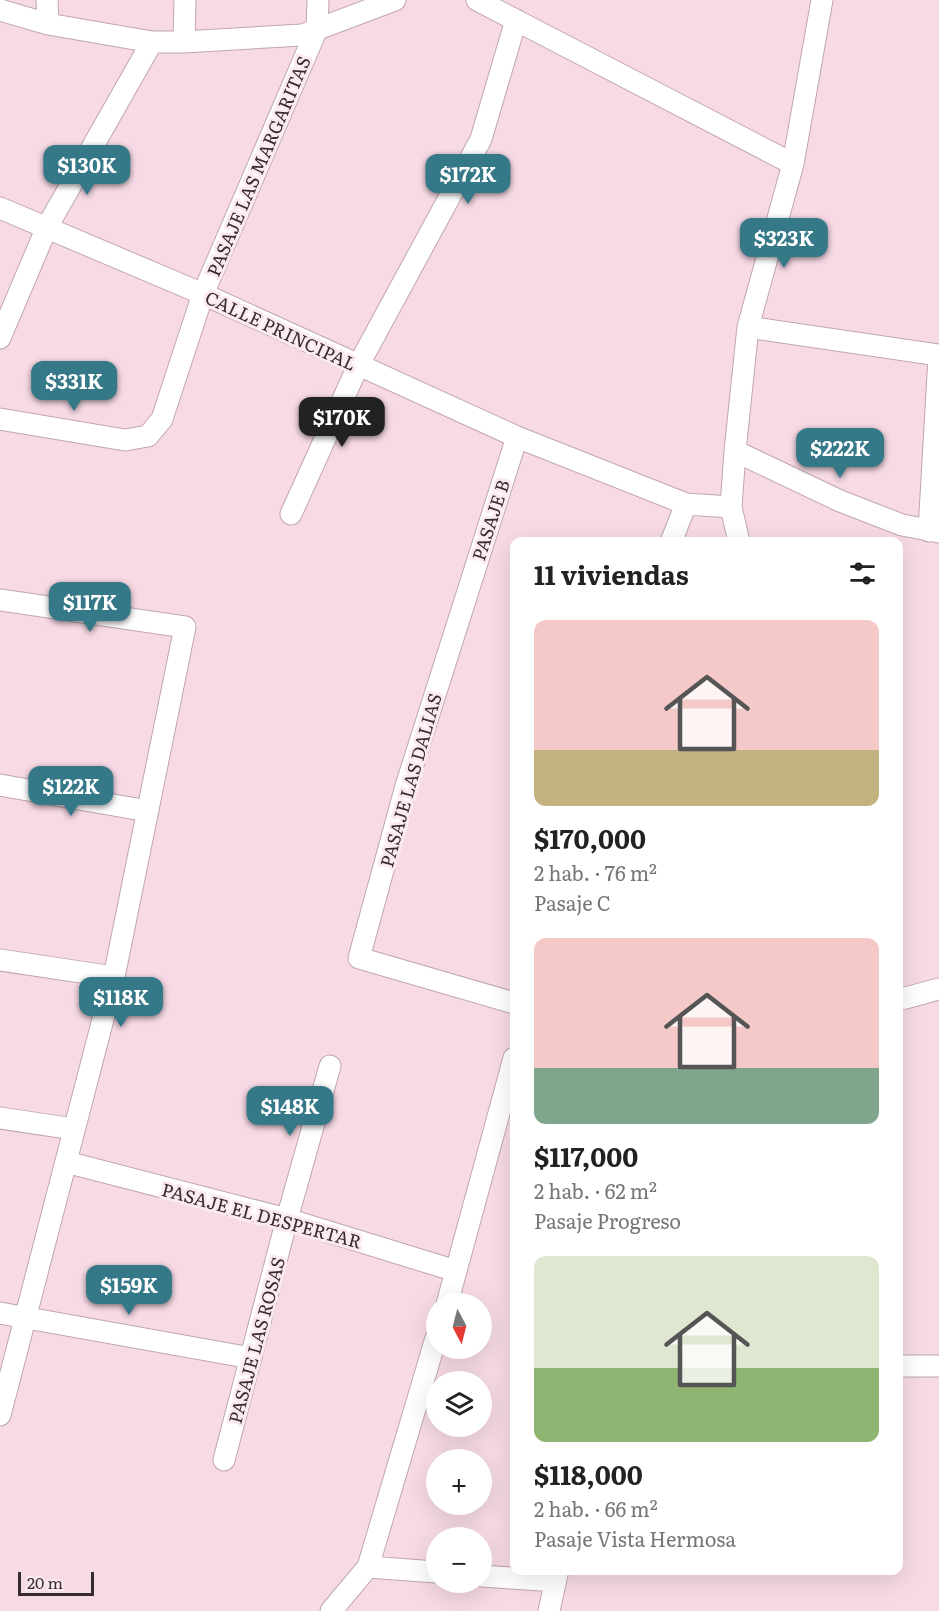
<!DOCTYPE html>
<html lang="es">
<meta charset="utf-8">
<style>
body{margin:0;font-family:Literata,serif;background:#f2f2f2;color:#222;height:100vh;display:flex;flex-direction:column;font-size:22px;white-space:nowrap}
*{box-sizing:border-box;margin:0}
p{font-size:20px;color:#767676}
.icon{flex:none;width:33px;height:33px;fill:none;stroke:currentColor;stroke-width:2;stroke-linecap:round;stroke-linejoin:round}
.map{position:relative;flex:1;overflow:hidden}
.sheet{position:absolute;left:510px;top:537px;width:393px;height:1038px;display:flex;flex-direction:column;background:#fff;border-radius:12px;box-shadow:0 6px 24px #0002}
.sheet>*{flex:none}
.needle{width:39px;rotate:173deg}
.fabs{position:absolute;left:426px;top:1293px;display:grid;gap:12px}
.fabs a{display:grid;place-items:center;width:66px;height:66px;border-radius:50%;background:#fff;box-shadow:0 6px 24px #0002;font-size:30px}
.scale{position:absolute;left:18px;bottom:15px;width:76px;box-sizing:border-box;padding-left:6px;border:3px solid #372c31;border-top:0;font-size:16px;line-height:21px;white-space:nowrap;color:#372c31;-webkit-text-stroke:4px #fceaf1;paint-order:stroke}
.price{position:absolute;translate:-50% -51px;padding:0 14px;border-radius:12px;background:#357989;color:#fff;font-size:20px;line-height:39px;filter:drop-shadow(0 2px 3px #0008)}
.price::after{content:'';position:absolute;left:50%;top:36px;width:18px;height:14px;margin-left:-9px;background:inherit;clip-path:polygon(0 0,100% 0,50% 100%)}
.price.selected{background:#222;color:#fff}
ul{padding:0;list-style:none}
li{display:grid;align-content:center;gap:12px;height:318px;padding:0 24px}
li span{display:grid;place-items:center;height:186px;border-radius:12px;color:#555}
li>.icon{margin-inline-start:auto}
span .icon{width:108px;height:108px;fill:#fffc;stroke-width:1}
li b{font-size:26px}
h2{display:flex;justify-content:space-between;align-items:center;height:72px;padding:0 24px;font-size:26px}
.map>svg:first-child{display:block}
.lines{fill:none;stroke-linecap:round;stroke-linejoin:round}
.street-casing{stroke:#c1a6b1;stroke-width:23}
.street{stroke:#fff;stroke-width:21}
.labels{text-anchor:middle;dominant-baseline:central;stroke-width:6;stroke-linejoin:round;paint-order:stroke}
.street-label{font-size:18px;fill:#372c31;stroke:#fceaf1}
</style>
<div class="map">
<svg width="939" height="1611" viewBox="0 0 939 1611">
<rect width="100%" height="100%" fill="#f7dae5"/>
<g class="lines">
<defs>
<path id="street" d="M47,0l1,24
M477,0l316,164
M0,10l48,14 104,18h32l118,-7 93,-35
M184,42l1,-42
M0,208l203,86 314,143 169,67 45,3
M748,327l191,28
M0,338l47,-111 105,-185
M0,419l125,21 23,-4 14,-17 41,-125 114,-265 1,-29
M735,451l105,50 62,24 37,7
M291,514l67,-148 123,-227 35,-119
M929,531l10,-174
M671,542l15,-38
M739,542l-8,-35 4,-56 13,-124 45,-163 29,-164
M0,600l185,27 -71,350 -114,438
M0,785l148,26
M0,960l114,17
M898,1000l41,-11
M514,1003l-155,-45 47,-172 111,-349
M0,1118l74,11
M66,1162l221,57 169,52
M447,1304l67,-246
M0,1313l251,45
M898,1366h41
M224,1460l63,-241 43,-153
M368,1567l68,5
M482,1576l72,5
M331,1611l37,-44 68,-229
M549,1611l9,-41"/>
</defs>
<!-- street casing -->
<use href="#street" class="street-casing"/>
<!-- street -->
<use href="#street" class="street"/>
</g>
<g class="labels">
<!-- street labels -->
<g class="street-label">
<text transform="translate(258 166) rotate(-67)">PASAJE LAS MARGARITAS</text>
<text transform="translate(281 330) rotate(25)">CALLE PRINCIPAL</text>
<text transform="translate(490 520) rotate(-72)">PASAJE B</text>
<text transform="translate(410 780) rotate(-74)">PASAJE LAS DALIAS</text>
<text transform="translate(262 1215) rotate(15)">PASAJE EL DESPERTAR</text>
<text transform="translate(256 1340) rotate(-75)">PASAJE LAS ROSAS</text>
</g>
</g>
</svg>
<div class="fabs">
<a><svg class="needle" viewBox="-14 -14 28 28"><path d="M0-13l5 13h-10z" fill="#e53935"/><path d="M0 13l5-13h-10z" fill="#767676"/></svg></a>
<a><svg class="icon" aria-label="layers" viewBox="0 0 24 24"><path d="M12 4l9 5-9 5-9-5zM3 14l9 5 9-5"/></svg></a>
<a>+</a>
<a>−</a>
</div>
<div class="scale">20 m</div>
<b class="price" style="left:87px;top:196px">$130K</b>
<b class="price" style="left:468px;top:205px">$172K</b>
<b class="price" style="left:784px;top:269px">$323K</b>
<b class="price" style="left:74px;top:412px">$331K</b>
<b class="price selected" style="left:342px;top:448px">$170K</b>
<b class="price" style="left:840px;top:479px">$222K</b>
<b class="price" style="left:90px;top:633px">$117K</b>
<b class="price" style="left:71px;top:817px">$122K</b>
<b class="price" style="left:121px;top:1028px">$118K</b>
<b class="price" style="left:290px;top:1137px">$148K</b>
<b class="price" style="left:129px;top:1316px">$159K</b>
<section class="sheet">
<h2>11 viviendas<svg class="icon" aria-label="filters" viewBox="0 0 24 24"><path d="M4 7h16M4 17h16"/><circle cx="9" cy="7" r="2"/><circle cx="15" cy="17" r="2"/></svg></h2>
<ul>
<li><span style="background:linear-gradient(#f6c9c9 70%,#c2b280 0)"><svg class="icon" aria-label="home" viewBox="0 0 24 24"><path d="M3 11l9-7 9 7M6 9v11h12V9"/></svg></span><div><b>$170,000</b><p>2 hab. · 76 m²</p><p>Pasaje C</p></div></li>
<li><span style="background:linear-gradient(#f6c9c9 70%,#7fa58c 0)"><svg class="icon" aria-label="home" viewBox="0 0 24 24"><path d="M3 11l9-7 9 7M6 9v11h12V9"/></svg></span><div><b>$117,000</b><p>2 hab. · 62 m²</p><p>Pasaje Progreso</p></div></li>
<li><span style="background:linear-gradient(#dfe7d0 60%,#8fb573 0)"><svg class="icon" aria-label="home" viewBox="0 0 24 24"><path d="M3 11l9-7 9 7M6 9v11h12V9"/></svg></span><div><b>$118,000</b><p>2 hab. · 66 m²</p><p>Pasaje Vista Hermosa</p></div></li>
</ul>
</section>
</div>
